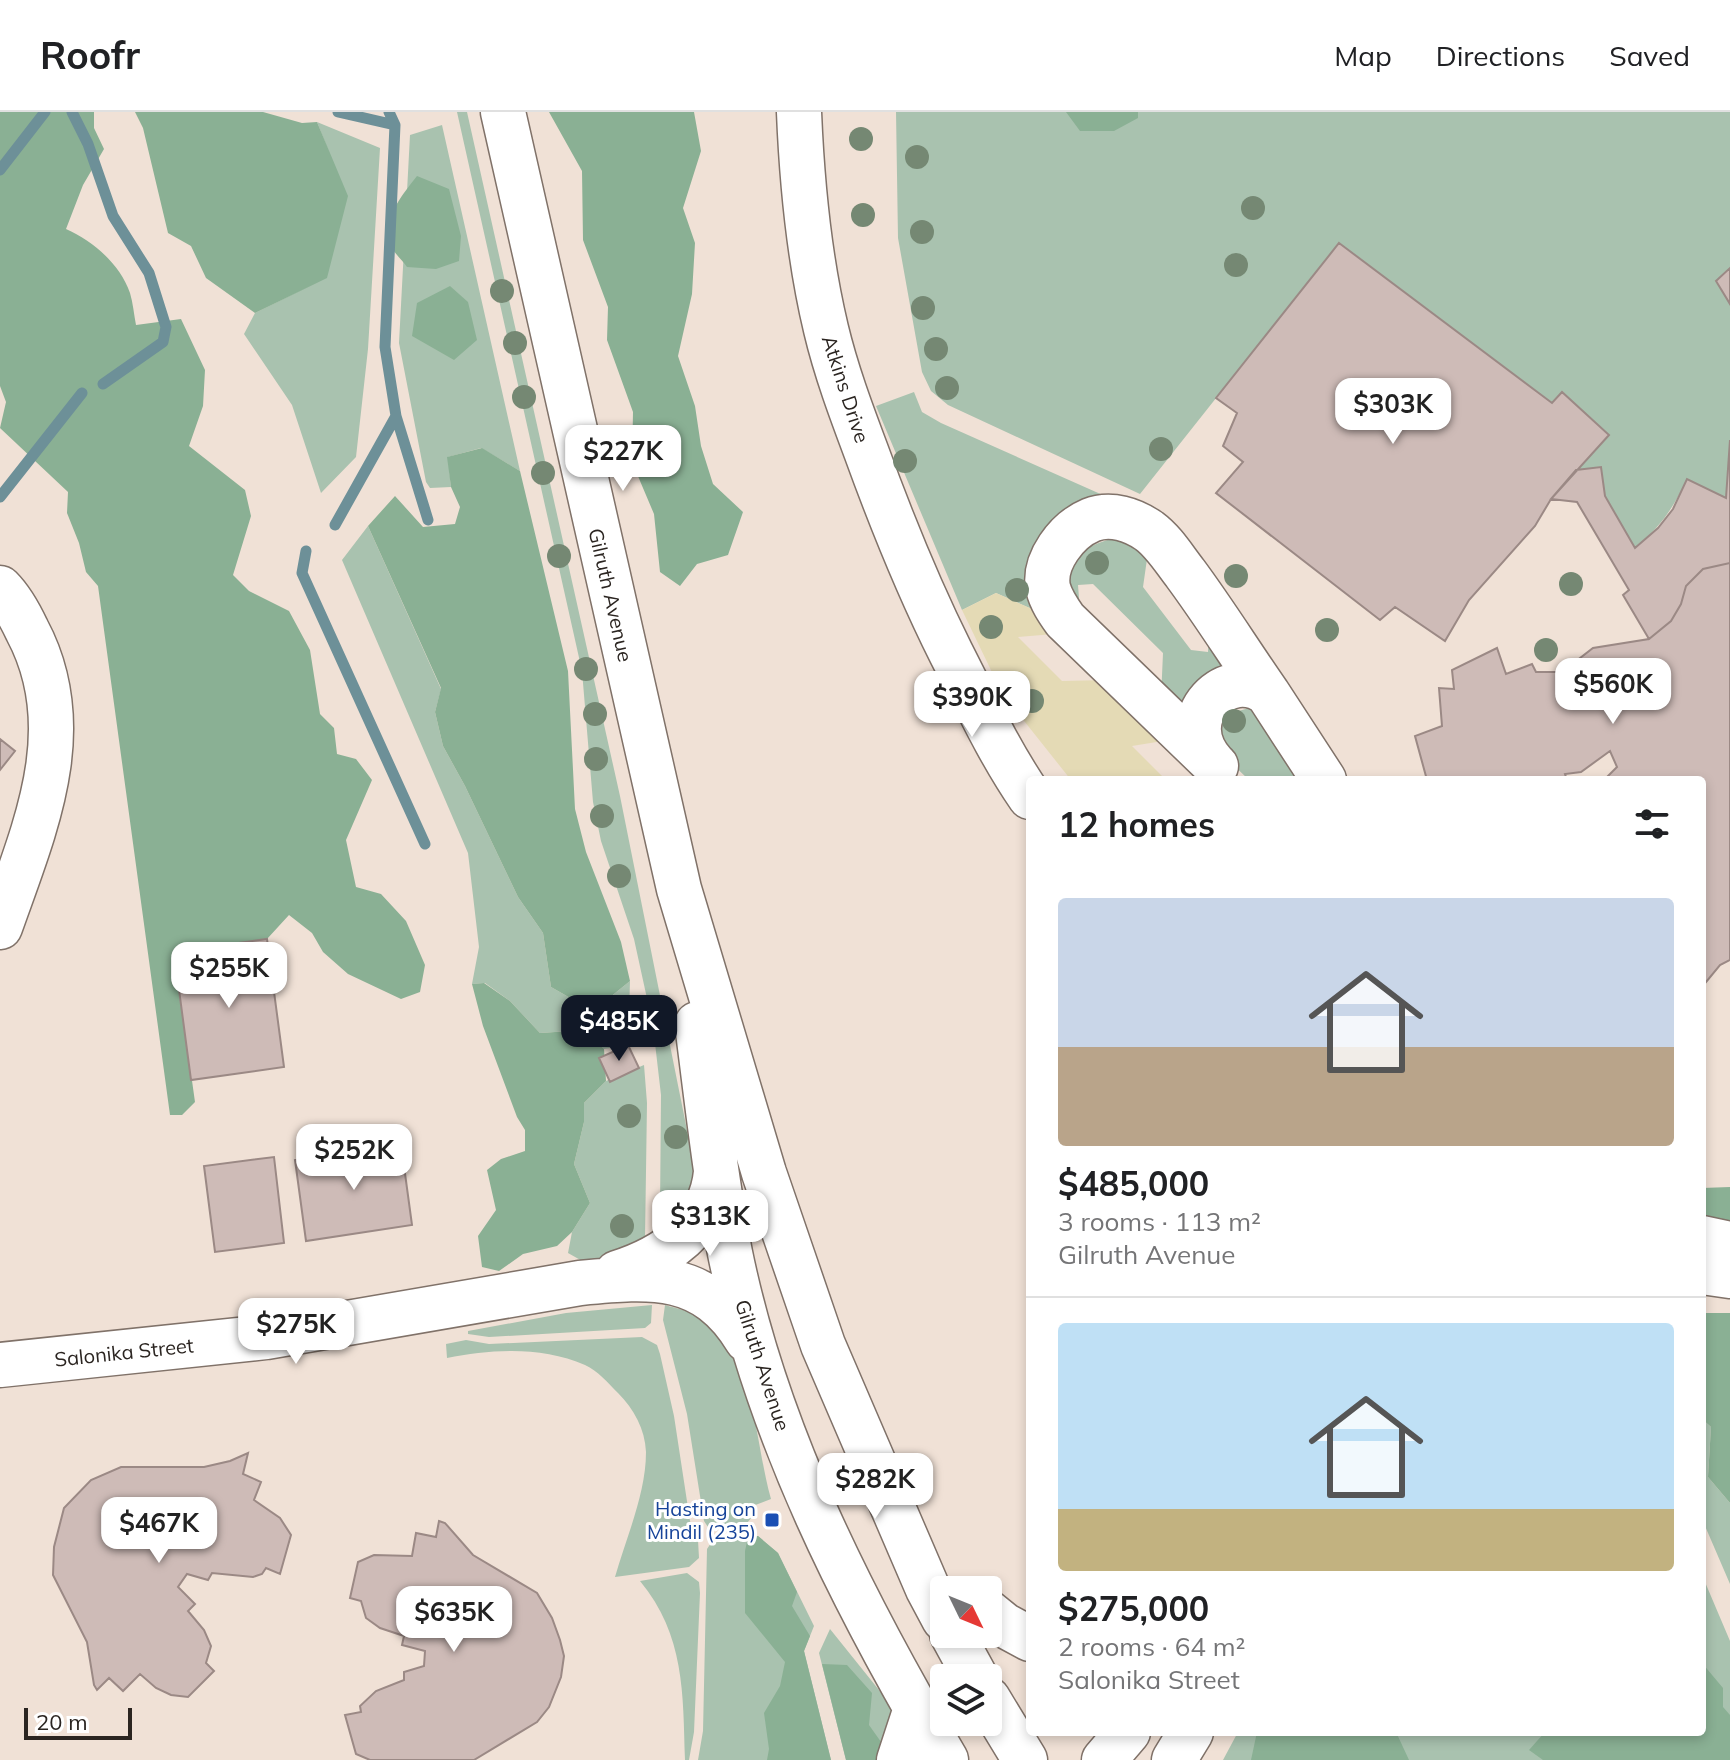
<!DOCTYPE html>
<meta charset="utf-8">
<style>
body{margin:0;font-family:Mulish,sans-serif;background:#f2f2f2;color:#202124;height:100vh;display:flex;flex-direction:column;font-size:30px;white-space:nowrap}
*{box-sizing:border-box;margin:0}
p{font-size:26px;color:#757577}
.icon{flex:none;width:44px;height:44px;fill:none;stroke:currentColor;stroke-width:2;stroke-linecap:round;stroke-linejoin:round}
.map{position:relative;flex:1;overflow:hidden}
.sheet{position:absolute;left:1026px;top:664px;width:680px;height:960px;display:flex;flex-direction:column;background:#fff;border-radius:8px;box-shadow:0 4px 12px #0003}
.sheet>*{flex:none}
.needle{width:52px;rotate:133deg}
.tools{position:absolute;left:930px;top:1464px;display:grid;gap:16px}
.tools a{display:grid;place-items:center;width:72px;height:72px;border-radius:8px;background:#fff;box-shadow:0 4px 12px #0003;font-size:40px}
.scale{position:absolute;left:24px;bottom:20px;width:108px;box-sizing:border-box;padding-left:8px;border:4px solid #2b2521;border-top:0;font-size:22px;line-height:28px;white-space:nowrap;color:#2b2521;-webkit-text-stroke:6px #fff;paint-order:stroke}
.price{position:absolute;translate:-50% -68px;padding:0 18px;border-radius:16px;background:#fff;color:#222;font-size:26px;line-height:52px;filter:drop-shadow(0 2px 4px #0008)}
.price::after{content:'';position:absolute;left:50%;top:48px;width:24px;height:18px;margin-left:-12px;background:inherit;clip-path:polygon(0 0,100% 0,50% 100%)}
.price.on{background:#111827;color:#fff}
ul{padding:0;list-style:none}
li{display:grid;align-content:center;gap:16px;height:424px;padding:0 32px}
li+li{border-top:2px solid #e0e0e0}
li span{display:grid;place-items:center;height:248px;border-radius:8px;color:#555}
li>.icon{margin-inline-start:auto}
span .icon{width:144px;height:144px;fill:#fffc;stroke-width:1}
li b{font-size:34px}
h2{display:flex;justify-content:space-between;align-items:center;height:96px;padding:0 32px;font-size:34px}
header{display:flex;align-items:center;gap:48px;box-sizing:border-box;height:112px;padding:0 40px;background:#fff;border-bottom:2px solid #e0e0e0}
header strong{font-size:38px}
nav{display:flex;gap:44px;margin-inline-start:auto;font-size:28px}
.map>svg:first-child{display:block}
.green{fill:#a9c2af}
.forest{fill:#8ab094}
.sand{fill:#e4dab5}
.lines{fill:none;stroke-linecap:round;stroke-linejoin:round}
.stream{stroke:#6d9098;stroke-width:11}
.building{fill:#cebbb7;stroke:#9b8985;stroke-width:2}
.minor-casing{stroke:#807269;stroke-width:47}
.minor{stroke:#fff;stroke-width:44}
.tree{fill:#758873}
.transit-dot{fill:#1a4fb4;stroke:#fff;stroke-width:3}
.labels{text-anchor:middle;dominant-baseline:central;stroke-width:6;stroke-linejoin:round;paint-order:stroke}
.street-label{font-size:20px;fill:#2b2521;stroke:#fff}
.transit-label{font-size:20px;fill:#164399;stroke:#fff;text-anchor:end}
</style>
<header>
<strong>Roofr</strong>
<nav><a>Map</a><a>Directions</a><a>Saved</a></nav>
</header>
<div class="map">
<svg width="1730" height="1648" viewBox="0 0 1730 1648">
<rect width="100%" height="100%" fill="#f0e1d6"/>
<!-- green -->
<path class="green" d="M457,0h10l153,684 75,374 1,24 -39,46 3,-30 1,-115 -8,-69 -19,-87 -33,-98 -8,-39 -11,-131z
M896,0h834v156l-14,13 14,23v136l-4,58 -39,-19c-15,31 -26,47 -52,69l-30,-52 -29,-26 32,-35 -45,-43 -11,11 -213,-160 -199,251 -192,-89 -17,-14 -9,-19 -24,-134z
M317,10l63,26 -12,201 -12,108 -35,36 -29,-88 -48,-71 11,-21 72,-36 2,-125z
M442,13l78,346 -39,-23 -33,9 3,30 -21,1 -4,-6 -27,-139 11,-208z
M914,280l8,20 19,11 182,81 -27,2 -55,107 -45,-20 -34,17 -86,-204z
M368,414l73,163 -6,23 8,34 22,40 53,111 25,36 8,54 42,24 37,-30 -2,64 -24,4 -20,-19 -44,3 -30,-32 -25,-18 -13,1 7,-37 -11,-94 -126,-293z
M1114,426l34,14 -5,35 48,63 17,2 1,-24 31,45 -50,36 -29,-11 2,-45 -70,-69 -15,1 2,26 -14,-23c6,-35 16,-40 48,-50z
M1249,596l14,3 47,69h-61l-26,-25 -6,-27 18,-16z
M644,953l3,38 -2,136 -16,11 -45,12 -16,-9 4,-21 18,-29 -16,-39 10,-42v-19l22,-22z
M652,1193l-1,18 -6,5 -156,9 -21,-3v-3l98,-18z
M665,1193c13,4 29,6 40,16 52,44 49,118 66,178l-21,8 3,9 -6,7 -39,4 -4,-6 -17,-107 -24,-94z
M642,1225l15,8 3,9 14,62 16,105 8,19 1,18 -10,9 -74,10c11,-39 31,-83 31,-125 -1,-23 -12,-43 -28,-59 -10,-10 -20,-22 -33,-28 -43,-19 -93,-16 -138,-7l-1,-14 20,-4 23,4z
M1702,1307l9,8 -3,50 22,26v81l-28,-65z
M758,1424l20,17 36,73 -10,25 27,109h-133l5,-29 4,-182 4,-6z
M687,1461l12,9 1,11 -6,139 -5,28h-4c-2,-66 0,-125 -45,-179z
M1702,1463l28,66v119h-507l15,-28h464z
M830,1517l57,71 7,13 3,26 -51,21 -27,-107z"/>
<!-- forest -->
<path class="forest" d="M0,0h94v16l10,21 -21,36 -17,44c27,12 54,35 64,64 3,10 4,22 6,32l45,-6 24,51 -2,36 -14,40 56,44 6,26 -18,59 16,16 40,20 21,39 10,64 14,14 3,26 19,5 16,21 -26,60 10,47 25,7 25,27 19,44 -5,27 -19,7 -53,-25 -25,-22 -11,-19 -23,-18 -22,24 -93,13 21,150 -13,13h-12l-72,-529 -12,-14 -7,-29 -12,-30 1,-21 -68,-64 6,-26 -6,-16z
M135,0h128l39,11 15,-1 31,74 -21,82 -72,35 -49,-35 -15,-32 -23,-13 -25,-105z
M549,0h145l7,39 -18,57 12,35 -3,51 -14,62 17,50 6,40 12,38 30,28 -15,43 -31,9 -17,22 -20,-14 -6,-58 -22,-52 1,-50 -26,-72 1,-33 -25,-67 -1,-69z
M1066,0h72v6l-24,13h-34z
M417,64l32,13 12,47 -2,25 -23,8 -29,-2c-4,-6 -13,-14 -16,-21 -10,-26 11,-51 26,-70z
M450,174l18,16 9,38 -23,20 -42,-24 5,-33z
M482,336l38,23 48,200 7,138 11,43 35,90 9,39 -37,30 -42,-24 -8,-54 -25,-36 -53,-111 -22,-40 -8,-34 6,-24 -73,-162 27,-30 28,31 32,-3 5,-17 -9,-20 -4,-30z
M484,871l26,18 30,32 45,-3 19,19 2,32 -22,22v19l-10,42 16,39 -18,29 -15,14 -34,8 -24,17 -17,-4 -4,-31 18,-26 -9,-40 14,-11 24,-8v-21l-8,-13 -34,-91 -11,-42z
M1730,1075v41l-28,-7v-33z
M1702,1201h28v190l-22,-26 3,-50 -9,-8z
M758,1424l20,17 19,39 -5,14 18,30 -6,15 27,109h-64l2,-11 -5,-36 16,-27 5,-24 -40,-49v-62l3,-14z
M1702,1551l21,25v19l7,8v45h-187l-14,-10 16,-18h157z
M822,1552l25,1 25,28 -3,32 22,31 -2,4h-43z
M1257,1620h139l13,28h-158z"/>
<!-- sand -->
<path class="sand" d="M996,481l45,20 13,21 -36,3 44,44 45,-1 62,60 -37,6 34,34h-95l-69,-87 -40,-83z"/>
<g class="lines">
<!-- stream -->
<path class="stream" d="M72,0l16,32 25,72 36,57 17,54 -3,15 -60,42
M338,0l57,13
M389,0l6,13 -10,222 11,69 32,104
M0,58l45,-58
M0,385l82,-104
M335,413l61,-109
M306,439l-4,22 123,271"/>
</g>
<!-- building -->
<path class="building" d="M1339,131l213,160 10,-11 47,43 -58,64 -16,27 -66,74 -24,41 -50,-34 -15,13 -164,-127 27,-31 -20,-16 14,-33 -21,-15z
M1730,156v36l-14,-23z
M1730,328v123l-27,6 -17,17 -5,18 -10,17 -22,18 -26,-44 6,-5 -52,-88 -26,-3 25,-29 25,-3 4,29 30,52 23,-20 15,-19 14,-30 39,19z
M1730,451v397l-10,5 -18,22v-207h-98l13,-13 -7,-16 -29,21 -16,2 2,6h-140l-12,-44 27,-10 -3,-38 15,1 -2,-19 45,-22 9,26 26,-10 4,8h26l31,-24 56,-9 22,-18 10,-17 5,-18 17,-17z
M0,627l15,12 -15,19z
M267,827l17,128 -93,13 -17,-128z
M628,933l11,23 -29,14 -11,-24z
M401,1032l11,81 -106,16 -11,-81z
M274,1045l10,86 -69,9 -11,-86z
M248,1341l-5,21 18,8 -7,18 26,18 11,17 -11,39 -14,-6 -4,6 -9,3 -41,-4 -4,7 -21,-6 -9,13 17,17 -7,7 16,19 7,16 -5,17 8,8 -26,26 -17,-2 -15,-7 -16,-14 -17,17 -14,-13 -12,12 -3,-5 -7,-43 -34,-67 1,-28 10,-39 27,-28 30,-13h83l26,-6z
M439,1409l6,2 28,32 64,38 15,25 8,22 4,16 -3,21 -12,30 -12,15 -63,38h-104l-14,-6 -11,-39 16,-3 -1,-6 16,-15 28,-11v-8l20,-6 1,-15 -23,-6 2,-9 -24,-8 -14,-10 -5,-17 -11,-3 8,-36 16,-7 38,1 4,-23 20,4z"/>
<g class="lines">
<defs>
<path id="minor" d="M503,0l176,777 85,284 59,172 105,244 16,30
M799,0c3,73 10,146 27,217 10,42 25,82 40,122 25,69 52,136 85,202 25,49 48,99 79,144
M0,476c12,12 20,27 27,42 53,99 7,200 -27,297
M1214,652c-43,-47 15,-101 54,-70l56,86
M1216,654l-151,-146c-7,-10 -14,-20 -17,-32 -5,-27 19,-58 43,-68 20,-8 42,0 58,11 15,11 25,28 36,42 29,39 55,81 83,121
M697,912c10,76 18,153 33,229 37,181 123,349 216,507
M1702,1126l28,6
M1702,1160l28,4
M617,1161c48,-15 94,-46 99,-101
M0,1253l266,-28 314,-54c72,-7 125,-12 167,57
M988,1500l16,13 26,14
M952,1522l24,44
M988,1587l37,61
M899,1648l17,-52
M1104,1648l24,-28
M1174,1648l17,-28"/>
</defs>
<!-- minor casing -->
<use href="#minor" class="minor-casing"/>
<!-- minor -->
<use href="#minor" class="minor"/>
</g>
<!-- trees -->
<g class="tree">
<circle cx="861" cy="27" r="12"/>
<circle cx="917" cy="45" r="12"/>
<circle cx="1253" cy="96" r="12"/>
<circle cx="863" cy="103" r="12"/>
<circle cx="922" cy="120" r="12"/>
<circle cx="1236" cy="153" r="12"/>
<circle cx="502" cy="179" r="12"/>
<circle cx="923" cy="196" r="12"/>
<circle cx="515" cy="231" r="12"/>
<circle cx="936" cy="237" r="12"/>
<circle cx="947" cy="276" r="12"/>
<circle cx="524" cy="285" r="12"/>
<circle cx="1161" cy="337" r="12"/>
<circle cx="905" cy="349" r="12"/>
<circle cx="543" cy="361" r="12"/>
<circle cx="559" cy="444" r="12"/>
<circle cx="1097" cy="451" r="12"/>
<circle cx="1236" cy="464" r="12"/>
<circle cx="1571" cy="472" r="12"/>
<circle cx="1017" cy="478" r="12"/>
<circle cx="991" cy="515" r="12"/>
<circle cx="1327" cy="518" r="12"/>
<circle cx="1546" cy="538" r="12"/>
<circle cx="586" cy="557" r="12"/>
<circle cx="1032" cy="589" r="12"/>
<circle cx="595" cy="602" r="12"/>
<circle cx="1234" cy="609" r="12"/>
<circle cx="596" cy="647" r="12"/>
<circle cx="602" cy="704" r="12"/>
<circle cx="619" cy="764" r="12"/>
<circle cx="629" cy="1004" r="12"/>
<circle cx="676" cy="1025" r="12"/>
<circle cx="622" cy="1114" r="12"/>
</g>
<!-- markers -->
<rect class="transit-dot" x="764" y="1400" width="16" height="16" rx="4"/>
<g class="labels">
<!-- street labels -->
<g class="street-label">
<text transform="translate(846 277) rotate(72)">Atkins Drive</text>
<text transform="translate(611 483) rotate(77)">Gilruth Avenue</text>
<text transform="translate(124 1240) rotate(-6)">Salonika Street</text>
<text transform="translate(763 1253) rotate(72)">Gilruth Avenue</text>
</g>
<!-- transit labels -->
<g class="transit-label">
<text x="756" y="1396">Hasting on<tspan x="756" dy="23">Mindil (235)</tspan></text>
</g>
</g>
</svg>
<div class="tools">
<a><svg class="needle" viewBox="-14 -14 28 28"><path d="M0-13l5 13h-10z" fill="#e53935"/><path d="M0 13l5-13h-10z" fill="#757577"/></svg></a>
<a><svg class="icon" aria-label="layers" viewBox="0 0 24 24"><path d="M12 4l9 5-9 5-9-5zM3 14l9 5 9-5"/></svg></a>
</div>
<div class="scale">20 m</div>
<b class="price" style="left:1393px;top:334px">$303K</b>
<b class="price" style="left:623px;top:381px">$227K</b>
<b class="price" style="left:1613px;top:614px">$560K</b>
<b class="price" style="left:972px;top:627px">$390K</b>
<b class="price" style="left:229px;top:898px">$255K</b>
<b class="price on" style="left:619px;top:951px">$485K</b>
<b class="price" style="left:354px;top:1080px">$252K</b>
<b class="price" style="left:710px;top:1146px">$313K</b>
<b class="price" style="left:296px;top:1254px">$275K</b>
<b class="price" style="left:875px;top:1409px">$282K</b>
<b class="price" style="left:159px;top:1453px">$467K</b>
<b class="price" style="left:454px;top:1542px">$635K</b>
<section class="sheet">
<h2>12 homes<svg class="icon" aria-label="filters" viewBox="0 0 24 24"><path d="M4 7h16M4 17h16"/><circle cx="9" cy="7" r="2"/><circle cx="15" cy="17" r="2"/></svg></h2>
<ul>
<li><span style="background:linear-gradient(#c9d6e8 60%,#b9a48a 0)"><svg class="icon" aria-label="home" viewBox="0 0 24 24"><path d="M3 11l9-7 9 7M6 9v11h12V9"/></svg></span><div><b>$485,000</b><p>3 rooms · 113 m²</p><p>Gilruth Avenue</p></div></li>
<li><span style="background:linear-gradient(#bfe0f5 75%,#c2b280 0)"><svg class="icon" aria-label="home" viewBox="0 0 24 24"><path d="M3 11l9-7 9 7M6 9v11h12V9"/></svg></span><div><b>$275,000</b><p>2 rooms · 64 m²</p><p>Salonika Street</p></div></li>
</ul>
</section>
</div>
